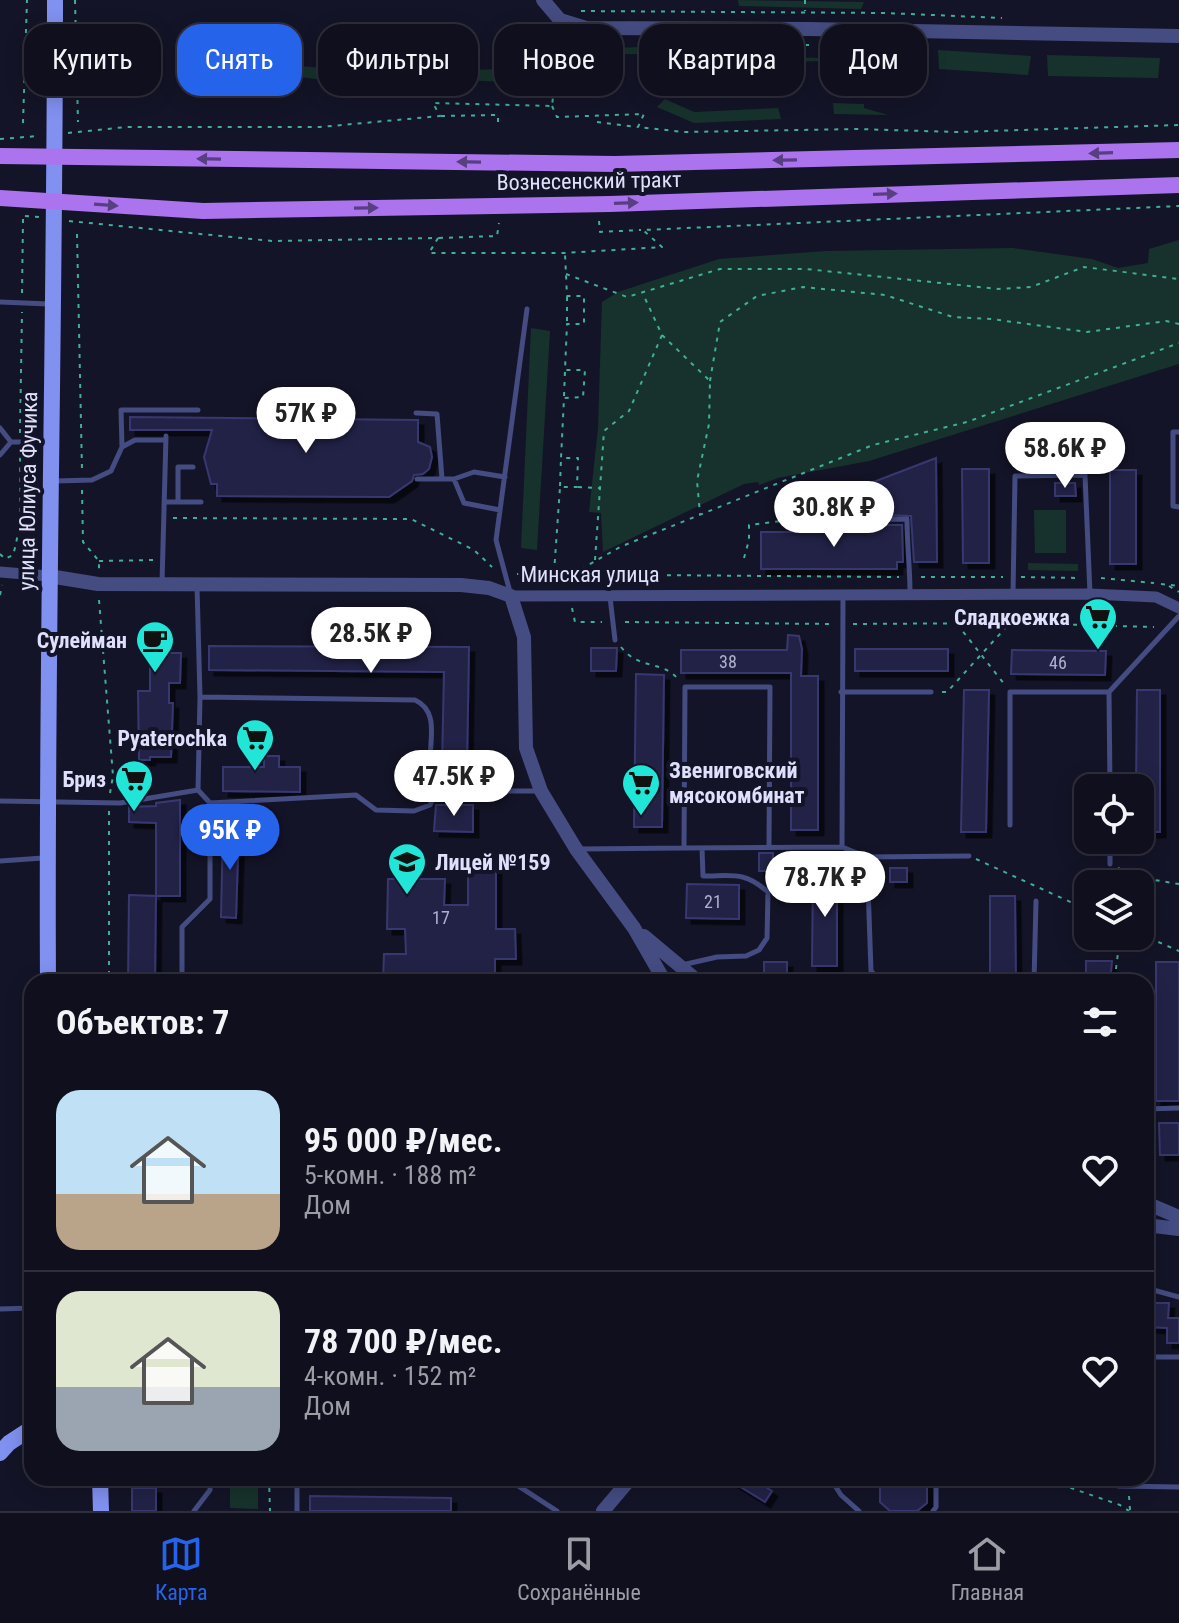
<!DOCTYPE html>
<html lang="ru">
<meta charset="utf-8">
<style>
body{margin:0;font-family:"Roboto Condensed",sans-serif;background:#181827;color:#f1f3f6;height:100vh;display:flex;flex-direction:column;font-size:30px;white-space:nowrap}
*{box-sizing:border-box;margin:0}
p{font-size:26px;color:#9b9ca4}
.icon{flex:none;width:44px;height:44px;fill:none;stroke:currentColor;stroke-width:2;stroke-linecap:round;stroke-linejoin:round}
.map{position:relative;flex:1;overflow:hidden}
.drawer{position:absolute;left:24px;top:974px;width:1130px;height:512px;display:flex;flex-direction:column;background:#0f0f1e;border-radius:24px;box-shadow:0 4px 20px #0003,0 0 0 2px #2f2f3c}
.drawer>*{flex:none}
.top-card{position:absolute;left:24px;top:24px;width:1132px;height:72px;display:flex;gap:16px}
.fabs{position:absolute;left:1074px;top:774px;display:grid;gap:16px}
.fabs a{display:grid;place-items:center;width:80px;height:80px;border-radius:16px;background:#0f0f1e;box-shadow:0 4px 20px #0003,0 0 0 2px #2f2f3c;font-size:40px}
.price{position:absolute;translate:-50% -68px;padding:0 18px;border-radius:28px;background:#fff;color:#222;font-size:26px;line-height:52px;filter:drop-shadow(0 2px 4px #0008)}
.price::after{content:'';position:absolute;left:50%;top:48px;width:24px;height:18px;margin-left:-12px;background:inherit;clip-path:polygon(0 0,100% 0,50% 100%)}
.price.on{background:#2563eb;color:#fff}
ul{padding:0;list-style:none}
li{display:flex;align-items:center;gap:24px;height:200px;padding:0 32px}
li+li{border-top:2px solid #2f2f3c}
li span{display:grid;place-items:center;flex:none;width:224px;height:160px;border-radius:24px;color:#555}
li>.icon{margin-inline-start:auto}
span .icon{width:96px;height:96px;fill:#fffc;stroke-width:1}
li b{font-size:34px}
h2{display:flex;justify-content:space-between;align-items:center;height:96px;padding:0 32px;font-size:34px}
.pill{padding:0 28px;border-radius:24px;background:#0f0f1e;box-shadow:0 4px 20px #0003,0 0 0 2px #2f2f3c;font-size:28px;line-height:72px}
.pill.on{background:#2563eb;color:#fff}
.tabs{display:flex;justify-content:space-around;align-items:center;height:112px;border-top:2px solid #2f2f3c;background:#0f0f1e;font-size:22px;color:#9b9ca4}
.tabs a{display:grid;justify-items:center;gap:4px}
.tabs .on{color:#2563eb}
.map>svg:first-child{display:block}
.green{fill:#17322c}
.building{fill:#232247;stroke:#383770;stroke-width:2;filter:url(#shadow)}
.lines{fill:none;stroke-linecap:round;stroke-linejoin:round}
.path{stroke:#3faf95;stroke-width:2;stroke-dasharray:4 6;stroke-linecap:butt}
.service{stroke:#444c82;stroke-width:5}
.minor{stroke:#444c82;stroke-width:11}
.tertiary{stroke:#444c82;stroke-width:14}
.secondary{stroke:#8191f0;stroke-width:16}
.primary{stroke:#ab73ee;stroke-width:16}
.oneway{fill:#583f81}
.labels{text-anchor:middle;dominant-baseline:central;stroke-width:8;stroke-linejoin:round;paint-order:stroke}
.number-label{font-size:18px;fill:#b0b0ce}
.street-label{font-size:22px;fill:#dfe0fb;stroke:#141428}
.poi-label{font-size:22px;font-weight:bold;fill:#dfe0fb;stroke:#141428;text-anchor:end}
</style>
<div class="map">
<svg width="1179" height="1511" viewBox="0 0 1179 1511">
<defs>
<filter id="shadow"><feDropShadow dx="5.5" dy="5.5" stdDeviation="0" flood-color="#0009"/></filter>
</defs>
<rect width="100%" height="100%" fill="#141428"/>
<!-- green -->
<path class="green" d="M738,0l126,2 -3,7 -122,-3z
M641,47l133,4 10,6 39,1 8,-8 94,1v19l-98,-9 -43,1 -65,-8h-128l-3,-5z
M938,50l93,6 -3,19 -89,-6z
M1047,55l113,3 -2,20 -110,-2z
M285,65l95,7 127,-3v13l-97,-4 -57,6 -68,-9z
M665,99l29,13 84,-4 3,11 -87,4 -37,-16z
M833,103l31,1v4l24,7 -54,-1z
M1179,240v124l-310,97 -91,17 -19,7 -1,-3 -14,2 -141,68 -2,-39 -12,-1 9,-84 4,-126 16,-10 101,-33 107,-8 187,-3 79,11 26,9 30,-5 1,-14z
M531,328l19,3 -13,219 -16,-2z
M1066,510v43h-31l-1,-43z
M1028,563l50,1v7l-50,-1z
M230,1478h28v31l-28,-1z"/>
<!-- building -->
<path class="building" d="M130,417l288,3v22l12,5 2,10 -3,12 -6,5 -9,1 -2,6 -23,16 -172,-1v-12h-6l-7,-27 8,-27h-82z
M936,458l1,104h-23l-3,-46 -48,-2v-28z
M962,469h27v94h-26z
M1110,470h26v94h-26z
M1055,483h20l1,13h-21z
M863,525h39l1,37h-6v7h-136v-37h102z
M788,635l11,1 3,13 -1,27h17v154h-27v-157h-110v-23h106z
M209,646l260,1 -2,119h-25l2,-94 -235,-2z
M591,648h26l-1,23h-25z
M855,649h93v22h-93z
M1012,650l94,1 -1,24 -94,-1z
M150,653h31l-1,30h-11v20h4l-2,54h-21v3h-11l-1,-69h12z
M636,674l28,1 -2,152h-28z
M964,690h25l-3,142h-25z
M1137,690h23v142h-20v-44h-4z
M264,756h15v11h21v25l-77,-1v-24h41z
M180,800v96h-24v-73l-27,-1v-15l27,-1v-3z
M436,805h37v27l-39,-1z
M223,827h16l-3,91 -15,-1z
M759,853h14v18h-14z
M468,862h28v67h19l1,30h-21v23l-112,-1 1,-27h22l-1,-25h-18l1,-50h57l-1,26h24z
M890,868h17v14h-17z
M813,872h24v94h-25z
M687,884l52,1v34l-53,-1z
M129,895l27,1 -1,86h-27z
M990,896h25l1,86h-26z
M1086,961h26l-2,21h-24z
M764,962h23v20h-23z
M1156,962h23v139h-23z
M1159,1123h20v32h-19z
M1146,1303h23l-1,15h11v25h-12v-15l-21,-1z
M726,1478h30v3l16,10 -7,11z
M880,1478h47v25l-10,8h-27l-10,-9z
M132,1488h24v23h-24z
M310,1496l141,2v13h-141z"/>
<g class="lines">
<!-- path -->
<path class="path" d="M75,0l3,122
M805,0v11
M581,11l305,2 116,5
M554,34l5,8h21
M686,43l123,2
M552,106l5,11 87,-3 -6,13 46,5 172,-3 101,3 222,-7
M441,116l57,-1v9
M597,122l40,5
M23,123l4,-123
M68,133l58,-6h194l120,-11 -7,-13 119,3 7,-64
M0,139l38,-3
M25,216l14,1
M69,221l203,20 166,-3 -9,15h136l97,-6 -19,-17 536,-24
M599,221l1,11 41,-2
M77,234l5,237
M439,238l58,-2 2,-13
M566,274l61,23 93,-28h86l192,20 33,-2 53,-20 95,12
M22,293l1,-74
M567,297v26
M662,335l48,46 -1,43 -12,57 3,33
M710,381l10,-59 37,-26 46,-9 82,8 68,22 38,2 96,13 79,-11 13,3
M564,396l1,-25
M20,433l2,-121
M560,486l1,-28
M578,487l21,1
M82,490l1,52 16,19v9
M173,518l238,1 63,31 18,17
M0,554l5,5 8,-4c10,-33 7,-69 7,-103
M744,558l5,-18v-15l33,-4
M595,560l9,-129 25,-20 33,-76 -19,-41
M99,561l55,-1
M554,573l6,-86h17l1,-29h-17l3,-60 19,-1 2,-27h-20l2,-46h17v-28h-17l-2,-42
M517,574l382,3
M921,577h82
M1021,577l58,1
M1101,578l53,5
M569,582v-6l51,-29 253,-102 94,-23 212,-79
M1161,584l18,2
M1169,586l10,6
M0,595l2,-10
M99,600l14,176 -3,17
M572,608l3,14h27
M625,622l209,2
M853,624l157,-1 144,4
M957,624l48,61
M621,647c19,24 40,12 58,33
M942,692h5l62,-68
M109,811v171
M976,859l112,51
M1118,868l18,9 43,7
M1140,934l39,17
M1116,969l4,-33
M269,1478l1,33
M1042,1478l78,27 9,6
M1129,1496l1,14"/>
<!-- service -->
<path class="service" d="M0,302l49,2
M416,413l21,1 5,65
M0,428l11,14 -11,13
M1179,432h-6v74l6,1
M11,442h39
M122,447l-1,-37h77
M417,479h37
M55,481l37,-1 19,-9 11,-24 13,-7h31
M166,502h35
M178,502v-35h15
M500,510l-36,-7 -10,-24 20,-7 31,5
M791,520l116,-1c0,26 3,49 3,74
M162,583l4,-147
M197,586l3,111
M510,592l-14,-52 31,-231
M1013,594l2,-118 70,-1 5,119
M610,597l5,43
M841,692h90
M1110,788l-1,-96 70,-76
M198,790l12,13 146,-8 20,15 38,1 16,-6 8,-18
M0,801l120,2 78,-13 2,-93 215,3c38,17 -7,78 33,91h92
M1010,825v-133h99
M1110,840v24
M842,847l1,-251
M684,848l158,-1 25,10 102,-1
M581,849l103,-1 1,-161h85l-1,160
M867,857l4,114 10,11
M0,861l43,-3
M682,965l35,-8 29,-1 13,-6 8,-12 1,-46c-24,-21 -35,-16 -65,-16l-1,-28
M182,982v-55l28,-28v-96
M1034,982l2,-81
M1115,982v-4
M1146,1109l33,-1
M1146,1288l33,9
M0,1309l32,-1
M1146,1357h33
M506,1478l51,33
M830,1478l11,17 18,16
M979,1478l12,7h33
M1096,1478l22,8 61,1
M194,1511l16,-21v-12
M297,1511v-33
M933,1511l3,-4v-29"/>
<!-- minor -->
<path class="minor" d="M0,572l49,4
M511,596l579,-2 66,3 23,11"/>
<!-- tertiary -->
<path class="tertiary" d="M543,0l17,20 26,8 223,1 370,7
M49,576l49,8 363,1 28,3 22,8 13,41 2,111 15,43 35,58 58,79 31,54
M644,936l55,46
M1146,1203l33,14
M1146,1225l33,4
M603,1511l28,-33"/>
<!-- secondary -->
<path class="secondary" d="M48,982c-2,-327 7,-655 7,-982
M0,1453l9,-10 23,-15
M100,1478l1,33"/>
<!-- primary -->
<path class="primary" d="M0,156l615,8 564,-14
M0,198l203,13 407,-7 569,-19"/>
</g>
<!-- one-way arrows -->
<defs><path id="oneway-solid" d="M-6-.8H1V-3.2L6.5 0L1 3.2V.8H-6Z" transform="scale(2)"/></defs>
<g class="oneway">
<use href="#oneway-solid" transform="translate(1101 153) rotate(178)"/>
<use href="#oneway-solid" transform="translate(209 159) rotate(-179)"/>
<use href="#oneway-solid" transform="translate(785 160) rotate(179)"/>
<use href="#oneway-solid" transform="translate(469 162) rotate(-179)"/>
<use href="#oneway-solid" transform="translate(885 194) rotate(-2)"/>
<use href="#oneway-solid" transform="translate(626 203) rotate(-2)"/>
<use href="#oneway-solid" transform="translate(106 205) rotate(4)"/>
<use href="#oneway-solid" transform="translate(366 208) rotate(-1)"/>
</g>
<!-- icons -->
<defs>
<symbol id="supermarket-pin" viewBox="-11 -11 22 30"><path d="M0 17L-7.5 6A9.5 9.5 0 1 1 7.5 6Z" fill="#21e5d7" stroke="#141428"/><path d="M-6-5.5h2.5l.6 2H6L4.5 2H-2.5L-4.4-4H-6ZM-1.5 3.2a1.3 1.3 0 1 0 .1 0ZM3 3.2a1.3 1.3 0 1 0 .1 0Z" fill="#111"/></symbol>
<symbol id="cafe-pin" viewBox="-11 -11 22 30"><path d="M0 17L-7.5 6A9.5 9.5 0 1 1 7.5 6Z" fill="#21e5d7" stroke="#141428"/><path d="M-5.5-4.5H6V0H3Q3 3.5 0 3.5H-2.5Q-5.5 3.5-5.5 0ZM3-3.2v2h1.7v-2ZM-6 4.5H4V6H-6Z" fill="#111"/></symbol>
<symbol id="school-pin" viewBox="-11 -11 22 30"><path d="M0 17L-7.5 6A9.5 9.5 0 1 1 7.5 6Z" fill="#21e5d7" stroke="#141428"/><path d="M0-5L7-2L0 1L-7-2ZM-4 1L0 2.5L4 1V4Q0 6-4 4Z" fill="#111"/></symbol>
</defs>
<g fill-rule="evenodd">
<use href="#supermarket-pin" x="1076" y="595" width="44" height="60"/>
<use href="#cafe-pin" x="133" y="618" width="44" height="60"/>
<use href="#supermarket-pin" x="233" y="716" width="44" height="60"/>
<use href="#supermarket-pin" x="112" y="757" width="44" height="60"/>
<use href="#supermarket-pin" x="619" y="761" width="44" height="60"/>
<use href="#school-pin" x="385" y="840" width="44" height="60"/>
</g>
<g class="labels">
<!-- number labels -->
<g class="number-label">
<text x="728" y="661">38</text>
<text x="1058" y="662">46</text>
<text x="713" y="901">21</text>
<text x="441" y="917">17</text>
</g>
<!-- street labels -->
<g class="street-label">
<text transform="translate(589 181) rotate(-1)">Вознесенский тракт</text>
<text transform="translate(28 491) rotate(-89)">улица Юлиуса Фучика</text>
<text x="590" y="574">Минская улица</text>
</g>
<!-- poi labels -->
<g class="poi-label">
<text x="1070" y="617">Сладкоежка</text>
<text x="127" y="640">Сулейман</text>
<text x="227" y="738">Pyaterochka</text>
<text x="669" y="770" text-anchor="start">Звениговский<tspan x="669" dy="25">мясокомбинат</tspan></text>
<text x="106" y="779">Бриз</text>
<text x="435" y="862" text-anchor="start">Лицей №159</text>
</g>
</g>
</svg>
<div class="fabs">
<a><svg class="icon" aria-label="locate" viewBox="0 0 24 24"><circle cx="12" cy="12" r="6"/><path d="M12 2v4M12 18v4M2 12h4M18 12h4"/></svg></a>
<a><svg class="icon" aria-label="layers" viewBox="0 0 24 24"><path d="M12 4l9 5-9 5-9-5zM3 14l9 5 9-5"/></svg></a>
</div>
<b class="price" style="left:306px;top:455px">57K ₽</b>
<b class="price" style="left:1065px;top:490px">58.6K ₽</b>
<b class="price" style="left:834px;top:549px">30.8K ₽</b>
<b class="price" style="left:371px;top:675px">28.5K ₽</b>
<b class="price" style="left:454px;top:818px">47.5K ₽</b>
<b class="price on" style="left:230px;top:872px">95K ₽</b>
<b class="price" style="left:825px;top:919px">78.7K ₽</b>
<div class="top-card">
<a class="pill">Купить</a>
<a class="pill on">Снять</a>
<a class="pill">Фильтры</a>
<a class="pill">Новое</a>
<a class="pill">Квартира</a>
<a class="pill">Дом</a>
</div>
<section class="drawer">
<h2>Объектов: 7<svg class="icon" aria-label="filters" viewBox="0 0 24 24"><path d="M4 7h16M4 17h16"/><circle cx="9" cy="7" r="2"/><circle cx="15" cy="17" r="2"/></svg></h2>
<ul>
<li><span style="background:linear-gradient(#bfe0f5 65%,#b9a48a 0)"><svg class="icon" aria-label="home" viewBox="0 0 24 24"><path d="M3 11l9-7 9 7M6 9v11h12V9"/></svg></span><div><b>95 000 ₽/мес.</b><p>5-комн. · 188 m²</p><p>Дом</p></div><svg class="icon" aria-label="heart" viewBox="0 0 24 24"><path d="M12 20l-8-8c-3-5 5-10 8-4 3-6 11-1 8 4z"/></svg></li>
<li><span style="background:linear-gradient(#dfe7d0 60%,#9aa5b1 0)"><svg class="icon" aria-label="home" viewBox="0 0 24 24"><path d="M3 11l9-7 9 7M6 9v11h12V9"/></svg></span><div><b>78 700 ₽/мес.</b><p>4-комн. · 152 m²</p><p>Дом</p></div><svg class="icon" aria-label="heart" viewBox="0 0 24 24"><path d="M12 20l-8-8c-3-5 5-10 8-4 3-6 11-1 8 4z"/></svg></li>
</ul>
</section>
</div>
<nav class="tabs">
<a class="on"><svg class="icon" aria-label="map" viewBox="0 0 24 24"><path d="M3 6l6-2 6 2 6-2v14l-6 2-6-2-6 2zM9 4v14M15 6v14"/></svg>Карта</a>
<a><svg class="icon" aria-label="saved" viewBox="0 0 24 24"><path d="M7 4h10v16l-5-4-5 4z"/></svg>Сохранённые</a>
<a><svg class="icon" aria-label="home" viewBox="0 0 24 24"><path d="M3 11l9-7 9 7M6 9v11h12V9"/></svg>Главная</a>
</nav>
